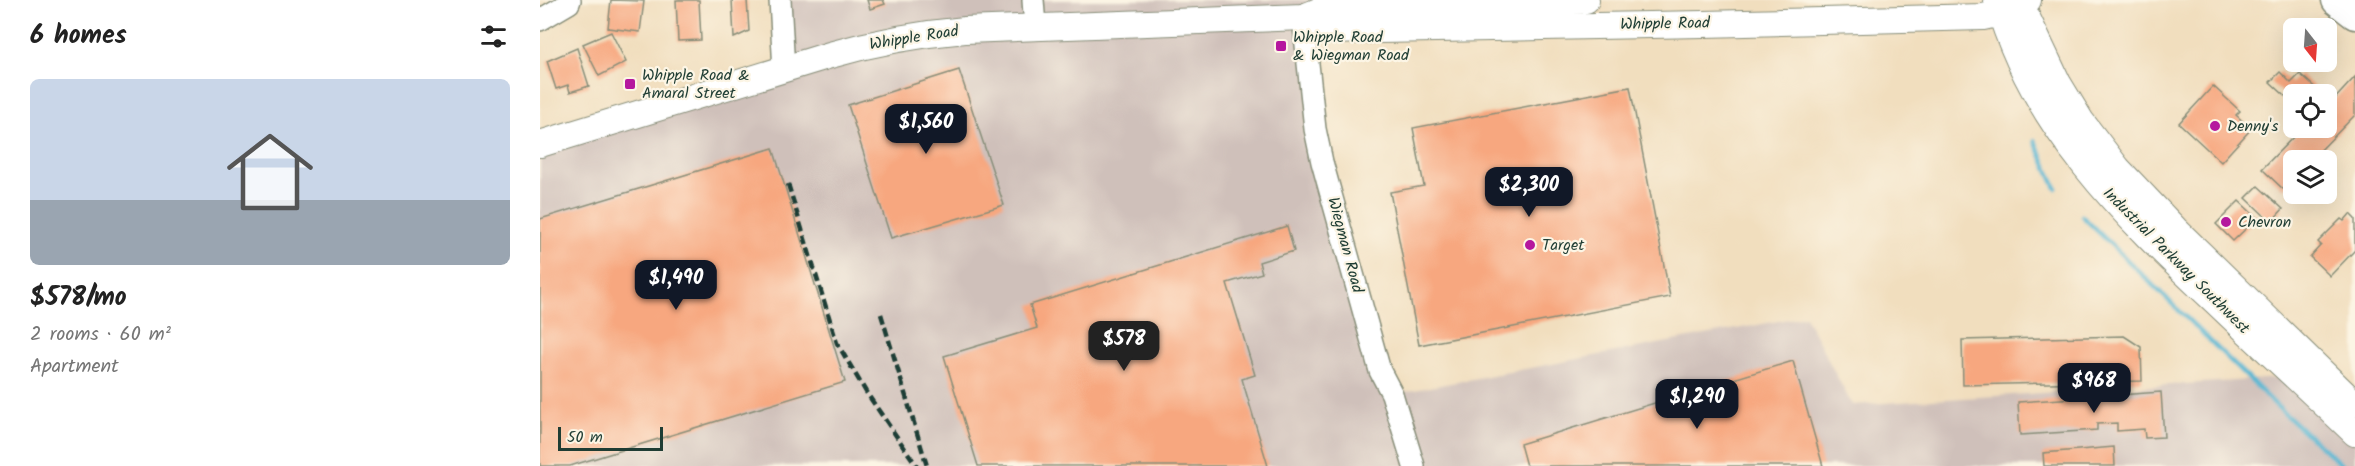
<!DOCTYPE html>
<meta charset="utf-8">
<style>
body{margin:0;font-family:Kalam,sans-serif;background:#f2f2f2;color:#222;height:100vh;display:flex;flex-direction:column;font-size:22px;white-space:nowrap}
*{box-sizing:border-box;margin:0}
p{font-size:20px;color:#767676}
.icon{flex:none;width:33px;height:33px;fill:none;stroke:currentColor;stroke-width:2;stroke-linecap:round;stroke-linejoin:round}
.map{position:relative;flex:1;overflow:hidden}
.panel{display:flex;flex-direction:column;background:#fff;width:540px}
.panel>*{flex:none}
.needle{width:39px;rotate:163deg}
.tools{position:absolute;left:1743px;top:18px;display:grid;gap:12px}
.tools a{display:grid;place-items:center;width:54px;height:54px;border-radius:9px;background:#fff;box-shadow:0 6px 24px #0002;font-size:30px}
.scale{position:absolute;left:18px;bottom:15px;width:105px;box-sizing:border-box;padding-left:6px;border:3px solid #1f3d34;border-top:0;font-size:16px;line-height:21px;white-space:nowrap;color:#1f3d34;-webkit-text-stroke:4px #fcf5e5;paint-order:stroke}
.price{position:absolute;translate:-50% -51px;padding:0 14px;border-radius:12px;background:#111827;color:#fff;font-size:20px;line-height:39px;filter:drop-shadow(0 2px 3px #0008)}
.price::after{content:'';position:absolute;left:50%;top:36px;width:18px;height:14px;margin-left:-9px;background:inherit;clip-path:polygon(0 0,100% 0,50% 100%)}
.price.current{background:#222;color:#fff}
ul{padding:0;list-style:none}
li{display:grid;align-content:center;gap:12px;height:318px;padding:0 30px}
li+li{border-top:2px solid #e0e0e0}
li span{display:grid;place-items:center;height:186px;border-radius:9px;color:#555}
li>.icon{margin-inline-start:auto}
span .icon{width:108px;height:108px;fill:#fffc;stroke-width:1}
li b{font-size:26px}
h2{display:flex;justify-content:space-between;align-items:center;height:72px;padding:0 30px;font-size:26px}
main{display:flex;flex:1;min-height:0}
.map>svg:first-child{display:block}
.industrial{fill:#cfc0ba}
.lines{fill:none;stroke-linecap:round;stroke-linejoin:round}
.stream{stroke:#54b5d2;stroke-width:4.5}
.building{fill:#f7a77f}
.minor-casing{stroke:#888e79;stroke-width:24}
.major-casing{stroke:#888e79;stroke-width:28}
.highway-casing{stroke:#888e79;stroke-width:33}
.minor{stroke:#fff;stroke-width:21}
.major{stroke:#fff;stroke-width:26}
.highway{stroke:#fff;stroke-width:30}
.rail{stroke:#1f3d34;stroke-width:4.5;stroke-dasharray:9 4.5;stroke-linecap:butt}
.poi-dot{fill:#b5179e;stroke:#fcf5e5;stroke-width:2}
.labels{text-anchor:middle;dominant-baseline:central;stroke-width:4.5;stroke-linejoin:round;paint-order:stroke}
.street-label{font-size:16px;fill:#1f3d34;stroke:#fcf5e5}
.poi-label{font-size:16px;fill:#1f3d34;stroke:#fcf5e5;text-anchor:start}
</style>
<main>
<section class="panel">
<h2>6 homes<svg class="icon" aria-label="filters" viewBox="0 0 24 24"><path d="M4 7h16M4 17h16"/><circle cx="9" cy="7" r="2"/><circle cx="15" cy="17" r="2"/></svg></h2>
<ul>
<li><span style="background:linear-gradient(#c9d6e8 65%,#9aa5b1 0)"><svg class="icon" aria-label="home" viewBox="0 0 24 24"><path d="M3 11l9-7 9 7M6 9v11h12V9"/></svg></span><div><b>$578/mo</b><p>2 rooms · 60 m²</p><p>Apartment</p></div></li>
</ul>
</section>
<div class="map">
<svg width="1815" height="466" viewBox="0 0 1815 466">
<rect width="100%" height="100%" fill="#fcf5e5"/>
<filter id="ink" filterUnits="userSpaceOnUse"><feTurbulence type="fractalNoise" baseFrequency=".0167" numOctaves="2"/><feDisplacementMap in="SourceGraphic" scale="12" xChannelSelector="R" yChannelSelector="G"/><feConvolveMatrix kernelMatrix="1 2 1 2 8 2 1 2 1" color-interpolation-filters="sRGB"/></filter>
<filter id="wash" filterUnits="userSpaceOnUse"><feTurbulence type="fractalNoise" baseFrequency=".008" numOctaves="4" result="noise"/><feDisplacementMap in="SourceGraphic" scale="24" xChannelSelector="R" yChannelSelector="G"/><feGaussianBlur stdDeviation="1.35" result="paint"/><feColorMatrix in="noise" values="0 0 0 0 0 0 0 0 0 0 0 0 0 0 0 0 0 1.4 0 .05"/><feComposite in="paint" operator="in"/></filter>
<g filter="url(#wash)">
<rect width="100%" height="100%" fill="#f1debe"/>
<!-- industrial -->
<path class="industrial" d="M240,0h806l-283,17 12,112 78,265 412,-78 47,89 444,-28 59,56v33h-1815v-322l244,-74z"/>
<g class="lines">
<!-- stream -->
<path class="stream" d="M1495,141l21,47
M1542,216l205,200 56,50"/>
</g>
<g id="blocks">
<!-- building -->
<path class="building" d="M71,0l33,1 -4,31 -32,-4z
M136,0h23l2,40 -23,1z
M192,0h15l2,31 -15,7z
M327,0h16l2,4 -15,5z
M71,32l15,30 -27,14 -16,-32z
M37,48l12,38 -19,6 -2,-7 -12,4 -9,-28z
M419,70l45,135 -113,33 -43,-133z
M1740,72l11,11 9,-9 22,20h-28v10l-24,-22z
M1815,77v38l-44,45h-17v19l-11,10 -21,-20 40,-41h24v-29l5,4z
M1673,86l27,25 -4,4 15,14 -30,33 -42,-39z
M1090,87l40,210 -251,48 -29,-153 34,-6 -11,-58z
M233,148l72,234 -275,84h-30v-247z
M1718,186l25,23 -12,13 -25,-24z
M1699,201l18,17 -24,23 -17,-17z
M1810,214l5,5v31l-25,26 -20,-19 11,-12 -3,-3 23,-23 3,2z
M747,226l7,25 -35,11 3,11 -35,10 28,92 -13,4 26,87h-290l-34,-110 93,-28 -7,-23z
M1584,336l17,11 1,34 -179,4 -1,-45z
M1253,361l30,105h-297l-6,-22z
M1621,392l3,45 -19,1 -1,-9 -27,2v-8l-20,1v6l-77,5 -2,-33z
M1574,447l1,19h-71l-1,-13z"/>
</g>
</g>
<g filter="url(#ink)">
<use href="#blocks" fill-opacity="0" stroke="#888e79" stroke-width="1.5"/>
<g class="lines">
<defs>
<path id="minor" d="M240,0l4,70
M493,0l2,27
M763,17l12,112 7,33 58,209 12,23 22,72
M0,20l29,-17 1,-3"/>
<path id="major" d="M1457,0c35,126 126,215 219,302 46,44 93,87 139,131
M1481,5l37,78 23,38 37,48 57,60 180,175
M763,17l21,14 379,-7 280,-7 18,-4 27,-13
M0,144l290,-89c45,-13 89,-21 135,-25l338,-13 20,-8 263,-9"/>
<path id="highway" d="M1797,0l18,14"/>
</defs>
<!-- minor casing -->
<use href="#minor" class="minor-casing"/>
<!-- major casing -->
<use href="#major" class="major-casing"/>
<!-- highway casing -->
<use href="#highway" class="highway-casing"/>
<!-- minor -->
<use href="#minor" class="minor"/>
<!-- major -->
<use href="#major" class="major"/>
<!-- highway -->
<use href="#highway" class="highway"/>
<!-- rail -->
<path class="rail" d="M248,184l49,159 29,49 51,74
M341,314l46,152"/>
</g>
</g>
<!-- markers -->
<g class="poi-dot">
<rect x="735" y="40" width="12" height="12" rx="3"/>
<rect x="84" y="78" width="12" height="12" rx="3"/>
<circle cx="1675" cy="126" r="6"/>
<circle cx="1686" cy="222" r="6"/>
<circle cx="990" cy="245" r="6"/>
</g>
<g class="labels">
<!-- street labels -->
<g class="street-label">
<text transform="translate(1125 24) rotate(-1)">Whipple Road</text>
<text transform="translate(374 38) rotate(-9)">Whipple Road</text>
<text transform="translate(805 245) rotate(75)">Wiegman Road</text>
<text transform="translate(1636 261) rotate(45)">Industrial Parkway Southwest</text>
</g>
<!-- poi labels -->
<g class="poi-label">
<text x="753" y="37">Whipple Road<tspan x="753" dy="18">&amp; Wiegman Road</tspan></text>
<text x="102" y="75">Whipple Road &amp;<tspan x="102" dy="18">Amaral Street</tspan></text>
<text x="1687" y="126">Denny's</text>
<text x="1698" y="222">Chevron</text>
<text x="1002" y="245">Target</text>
</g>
</g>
</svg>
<div class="tools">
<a><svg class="needle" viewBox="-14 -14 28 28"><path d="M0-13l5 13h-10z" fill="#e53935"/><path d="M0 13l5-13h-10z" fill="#767676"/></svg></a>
<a><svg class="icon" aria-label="locate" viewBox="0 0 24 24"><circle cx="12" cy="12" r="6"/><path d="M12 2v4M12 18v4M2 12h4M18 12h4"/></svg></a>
<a><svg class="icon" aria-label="layers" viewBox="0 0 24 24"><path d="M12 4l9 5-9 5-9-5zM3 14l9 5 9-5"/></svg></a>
</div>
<div class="scale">50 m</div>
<b class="price" style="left:386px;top:155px">$1,560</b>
<b class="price" style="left:989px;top:218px">$2,300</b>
<b class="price" style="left:136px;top:311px">$1,490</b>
<b class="price current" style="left:584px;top:372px">$578</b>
<b class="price" style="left:1554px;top:414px">$968</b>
<b class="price" style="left:1157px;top:430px">$1,290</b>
</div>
</main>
